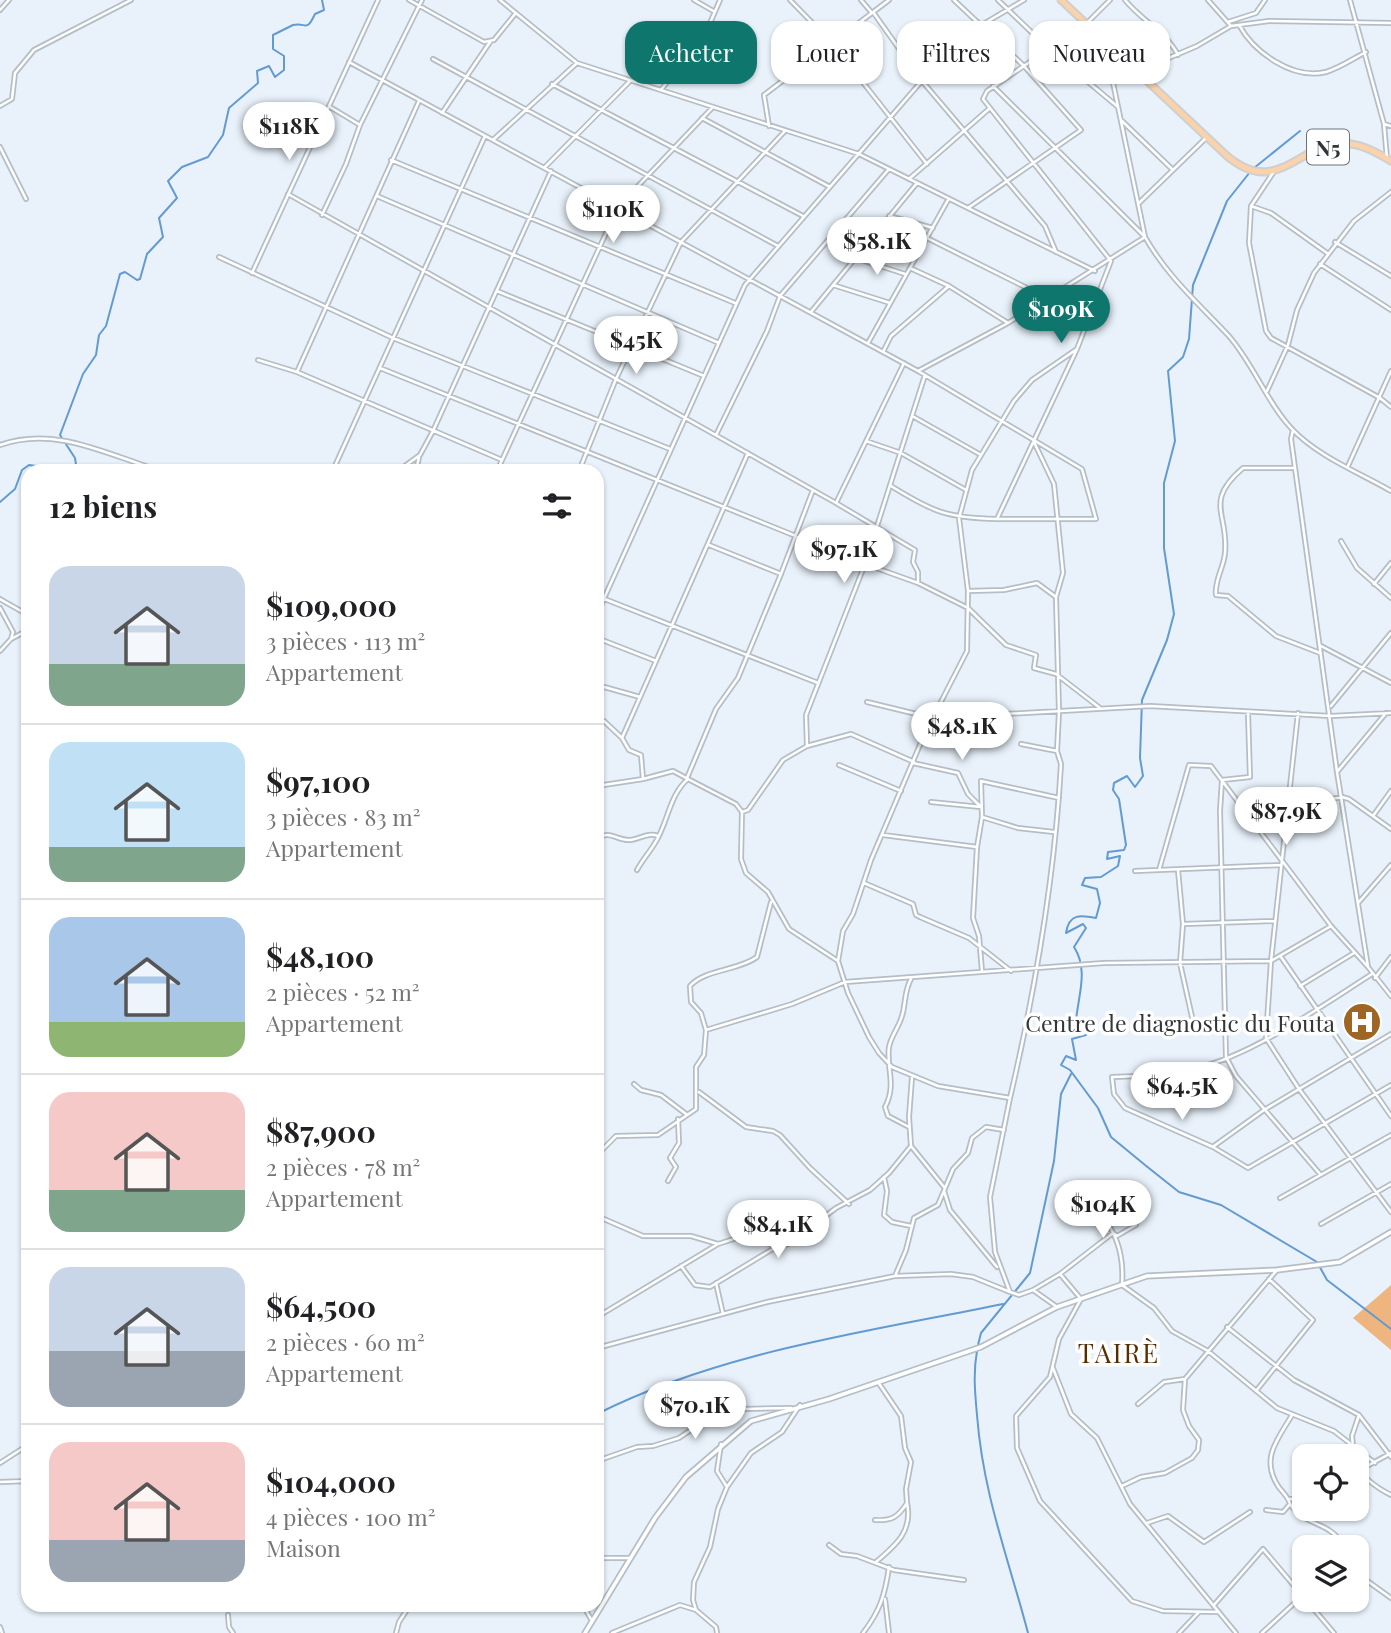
<!DOCTYPE html>
<html lang="fr">
<meta charset="utf-8">
<style>
body{margin:0;font-family:"Playfair Display",serif;background:#f2f2f2;color:#202124;height:100vh;display:flex;flex-direction:column;font-size:26px;white-space:nowrap}
*{box-sizing:border-box;margin:0}
p{font-size:23px;color:#757577}
.icon{flex:none;width:38px;height:38px;fill:none;stroke:currentColor;stroke-width:2;stroke-linecap:round;stroke-linejoin:round}
.map{position:relative;flex:1;overflow:hidden}
.side{position:absolute;left:21px;top:464px;width:583px;height:1148px;display:flex;flex-direction:column;background:#fff;border-radius:21px;box-shadow:0 2px 5px #0004}
.side>*{flex:none}
.top-card{position:absolute;left:625px;top:21px;width:660px;height:63px;display:flex;gap:14px}
.controls{position:absolute;left:1292px;top:1444px;display:grid;gap:14px}
.controls a{display:grid;place-items:center;width:77px;height:77px;border-radius:14px;background:#fff;box-shadow:0 2px 5px #0004;font-size:35px}
.price{position:absolute;translate:-50% -60px;padding:0 16px;border-radius:24px;background:#fff;color:#222;font-size:23px;line-height:46px;filter:drop-shadow(0 2px 4px #0008)}
.price::after{content:'';position:absolute;left:50%;top:42px;width:21px;height:16px;margin-left:-10px;background:inherit;clip-path:polygon(0 0,100% 0,50% 100%)}
.price.current{background:#0f766e;color:#fff}
ul{padding:0;list-style:none}
li{display:flex;align-items:center;gap:21px;height:175px;padding:0 28px}
li+li{border-top:2px solid #e0e0e0}
li span{display:grid;place-items:center;flex:none;width:196px;height:140px;border-radius:21px;color:#555}
li>.icon{margin-inline-start:auto}
span .icon{width:84px;height:84px;fill:#fffc;stroke-width:1}
li b{font-size:30px}
h2{display:flex;justify-content:space-between;align-items:center;height:84px;padding:0 28px;font-size:30px}
.chip{padding:0 24px;border-radius:21px;background:#fff;box-shadow:0 2px 5px #0004;font-size:24px;line-height:63px}
.chip.current{background:#0f766e;color:#fff}
.map>svg:first-child{display:block}
.green{fill:#eeb57f}
.lines{fill:none;stroke-linecap:round;stroke-linejoin:round}
.stream{stroke:#639bd1;stroke-width:2}
.minor-casing{stroke:#b5bec6;stroke-width:6}
.tertiary-casing{stroke:#b5bec6;stroke-width:7}
.trunk-casing{stroke:#cecfcf;stroke-width:9}
.minor{stroke:#fff;stroke-width:2.5}
.tertiary{stroke:#fff;stroke-width:3.5}
.trunk{stroke:#fbd2aa;stroke-width:5}
.labels{text-anchor:middle;dominant-baseline:central;stroke-width:7;stroke-linejoin:round;paint-order:stroke}
.shield{fill:#fefefe;stroke:#6f7274;stroke-width:2}
.shield-label{font-size:21px;font-weight:bold;fill:#323639}
.poi-label{font-size:23px;fill:#323639;stroke:#fefefe;text-anchor:end}
.quarter-label{font-size:26px;letter-spacing:2px;fill:#552e00;stroke:#fefefe}
</style>
<div class="map">
<svg width="1391" height="1633" viewBox="0 0 1391 1633">
<rect width="100%" height="100%" fill="#e9f2fb"/>
<!-- green -->
<path class="green" d="M1391,1285v65l-38,-32z"/>
<g class="lines">
<!-- stream -->
<path class="stream" d="M1254,168l46,-37
M1250,172l-23,29 -34,84 -4,54 -6,18 -15,14 7,70 -11,42v65l10,66 -7,26 -25,60 -2,58 3,18 -8,11 -8,-11 -13,7 -1,7 6,9 7,46 -2,5 -16,2 -1,7 13,-3 -2,10 -17,11 -16,1 -3,7 15,4 3,14 -4,15c-15,-3 -27,-5 -30,15l17,-9 3,4 -12,19c15,23 4,49 2,74l11,10 -1,4 -14,4 4,21 -10,-4 -5,9 9,5 28,38 13,29 34,28 34,27 42,13 96,57 10,18 64,49
M77,471l-2,-13 -15,-23 23,-61 13,-19 3,-20 7,-9 14,-52 5,-2 12,8 3,-1 7,-25 16,-17 -4,-19 18,-20 -9,-17 14,-14 26,-10 15,-22 6,-27 29,-25 -1,-12 12,-5 6,11 9,-7v-14l-11,-7v-14l20,-10c14,-3 13,8 22,-11l9,-4 -2,-10
M0,502l15,-13 7,-19 7,-5 43,6
M978,1345l3,-12 49,-60 24,-112 7,-67 10,-20
M977,1351c-4,22 -2,42 0,64 6,79 31,142 51,218
M597,1414c125,-63 270,-82 406,-110"/>
<defs>
<path id="minor" d="M409,0l75,42 10,-2 21,-26
M500,0l77,63 282,91 236,117
M694,0l21,12
M790,0l42,43 95,121
M861,0l11,13
M954,0l70,66 57,64 -113,78
M998,0l52,50 68,57
M1125,0c16,20 41,32 53,55
M1208,0l23,26
M1350,0l34,124 3,35
M0,10l9,-10
M873,12l49,69 123,145 11,26
M1228,22l28,-9 9,-13
M1239,25c15,27 53,55 87,47 14,-4 28,-14 40,-20
M1105,44l40,193c22,39 53,66 83,98 25,28 38,66 63,93 26,28 67,44 100,63
M433,59l345,187
M349,62l569,309 164,98 14,50h-99
M1138,71l59,-25 34,-20 38,-5 122,2
M552,84l251,132
M661,90l46,-60 13,-30
M0,106l12,-7 3,-26 19,-23 97,-50
M330,107l30,18
M990,108l121,153 -34,88 -45,31 -18,21 -42,69 -13,48 9,73 -1,60 -42,82 -54,127 -18,54 -10,17 -5,30 10,32 21,44 10,16 13,14 46,19 72,12c25,-107 45,-225 51,-334l-4,-13 2,-39 -3,-115 7,-24 -9,-89 -21,-44
M442,113l48,-71
M702,118l128,69
M1121,120l52,50
M1384,124l7,2
M769,126l-5,-31 125,-95
M493,140l84,-77
M0,147l26,52
M391,160l344,143
M545,167l84,-85
M1273,173l-22,33 -2,37 17,88 5,7 109,60 11,9
M909,179l81,-71 -7,-9 4,-8 99,-67 24,-24
M288,194l548,309
M377,196l342,147
M1139,203l68,-66
M1251,206l20,7 56,40
M322,215l24,-51 14,-39 62,-125
M889,216l44,12
M876,232l46,14
M927,238l122,61
M1335,242l56,34
M219,257l174,81 277,111
M855,258l50,16
M1320,264l71,46
M910,268l39,18 59,37
M252,273l126,-273
M833,285l57,18
M497,291l207,85
M811,312l106,-129
M868,343l80,-143
M883,352l8,-16 58,-50
M258,360l39,12 205,88
M904,363l-68,140 79,47 -2,12 5,10v11l50,25 38,37 30,10 -2,13 22,6 44,34
M380,368l485,196 60,-189
M918,371l90,-48 137,-86 -152,-151
M297,372l122,-271
M1267,391l21,-46 9,-35 17,-37 40,-52 37,-29
M914,417l67,38
M1293,430l-2,9 46,333 31,195 23,29
M716,435l51,-104 13,-35 109,-127
M866,441l35,12 65,37
M0,445c55,-20 108,10 161,26
M1348,466l43,-95
M1295,468h-52c-40,34 -14,46 -18,85 -1,14 -11,28 -9,42l12,1 48,40 44,17
M341,471l-7,-3 151,-332
M398,471l22,-16 13,-24 118,-260
M416,471l3,-14
M497,471l121,-264 94,-99
M579,471l37,-92 65,-137 104,-111
M891,486c42,26 56,32 106,33l80,-170
M1341,541l16,27 34,30
M709,545l72,29 32,-84
M1374,584l17,-21
M968,591l36,-1 33,-7 19,14
M597,596l221,87
M0,599l28,16
M0,608l13,24 -2,7 -11,12
M597,614l148,-329 201,-232 34,-27 44,-26
M597,638l59,23
M11,639l17,-9
M1321,646l70,37
M597,685l43,12
M867,702l66,16 217,-12 181,10 60,-3
M1331,706l60,-73
M1248,713l2,64 -28,3 -2,31 6,246 10,19 84,98
M1298,713l-27,248 -5,77 33,51 92,123
M597,720l7,1 18,17 126,-285
M622,738l7,12 12,5 2,24 30,-8 15,8c-19,16 -20,44 -33,64 -6,10 -12,16 -18,27
M1021,744l36,7
M807,746l-1,-31 59,-151 53,19
M913,763l45,10 10,21 13,13
M839,765l62,26
M1337,772l49,-59
M687,778l29,-69 22,-31 43,-104
M688,779l48,25 6,8 -1,47 5,14 22,19 21,37 49,32
M597,786l46,-7
M931,802l50,5
M1290,807l52,-10 7,2 42,30
M742,812l6,-2 35,-50 24,-14 44,-12 63,28
M1373,816l18,-25
M982,817l36,11 36,4
M883,835l94,12
M597,838c14,-8 20,3 33,2 10,-1 18,-8 28,-4
M1159,870l30,-105 22,1 120,160 37,41
M1178,870l5,54 -3,39 14,63
M1135,871l146,-6
M864,883l49,21 3,11 4,2 49,21 42,33
M1359,902l32,-37
M597,903v6
M1184,924l91,-3
M1281,957l110,159
M982,971l-3,-35 -6,-18 4,-71 5,-30 -1,-36 78,17
M1372,974c-49,31 -119,81 -175,94 -28,7 -57,8 -85,9l2,17 11,14 88,39 35,21 143,-83
M1375,978l16,-21
M1300,986l54,-33
M706,1030l-5,-17 -10,-11 -1,-16c15,-17 48,-15 67,-29l14,-55
M1161,1031l65,-10
M634,1084l7,6 20,5 25,19
M699,1092l47,35 27,4 7,4 30,33 39,36
M1010,1098l-20,99 5,55 15,40 9,3 14,-5 24,17
M909,1127l-21,-11 -3,-9c12,-22 1,-39 4,-60 2,-11 10,-20 13,-31 4,-13 2,-25 9,-37
M911,1146l33,41
M1214,1146l50,-36 127,-76
M597,1155l19,-19 42,-1 38,-26v-42l8,-12 2,-25 86,-26 53,-22 259,-19 167,-2 60,-35
M884,1177l3,14 -3,24 8,7 19,4
M668,1181l8,-14 -6,-9 9,-15 -1,-24
M944,1191l6,19 47,57
M1090,1195c21,33 35,49 32,90l32,23 18,23 36,20 69,57 57,23 41,32
M1280,1198l111,-63
M597,1216l46,20h48l27,8
M1321,1224l70,-40
M681,1266l14,19 15,2 61,-37 19,-7 46,-35 34,-18 19,-17 22,-27 -2,-29 3,-40
M1060,1274l21,25 -22,40 -9,38 -34,39 1,32 23,53 92,100 31,10 56,1
M895,1276l11,-26 8,-32 24,-13 15,-36 15,-16 4,-15 14,-11 18,3
M716,1283l7,31
M1033,1290l27,-16 53,-41 4,3 19,-11
M597,1317l121,-73 22,-7 41,9
M1227,1327l67,53 65,35 32,42
M597,1348l170,-46 128,-26 56,-2 22,3 37,15
M1053,1368l18,46 26,24 33,66 106,129
M878,1382l23,34 4,32 6,14 -5,27 1,14
M1256,1391l57,-71 -44,-41
M1138,1404l26,-22 21,-3
M721,1444l-4,27 10,16
M1354,1456l-2,-20 7,-21
M597,1461l40,-14 16,-1 26,-8 28,-19 36,-10 48,-1
M0,1463l28,-18
M1356,1464c7,14 21,24 35,31
M1356,1472l35,-19
M0,1482l28,-1
M1122,1486l19,-9 24,-4 27,-15 6,-8 1,-10 -10,-14 -6,-16 2,-31 92,-109
M1289,1499h15
M1290,1504c16,24 38,15 55,43
M1266,1510l17,2 7,-8c-2,-8 -8,-12 -12,-18 -18,-28 0,-47 14,-71
M875,1520c17,1 23,-3 32,-17 6,28 -11,42 -31,59
M1147,1523l21,-7 36,26 46,-30
M829,1545l12,9 16,2 37,14 70,10
M597,1558h33
M1356,1564l10,16 25,18
M885,1599l4,34
M583,1605l9,16
M1214,1605l49,-56 71,84
M228,1615l1,12 4,6
M0,1627l2,6
M396,1633l3,-11 11,-17
M612,1633l68,-28 16,5
M717,1633l-1,-6 -20,-17 -3,-10 1,-18 16,-35 8,-38 9,-22 24,-34 31,-21 18,-27
M863,1633c17,-22 22,-38 26,-66
M1179,1633l20,-21
M1262,1633l39,-36"/>
<path id="tertiary" d="M585,1633l70,-115 31,-41 65,-56 78,-22 152,-52 76,-40 90,-31 130,-6 63,-8 51,-30"/>
<path id="trunk" d="M1061,0l166,156c53,44 72,-18 124,-12 15,2 28,10 40,17"/>
</defs>
<!-- minor casing -->
<use href="#minor" class="minor-casing"/>
<!-- tertiary casing -->
<use href="#tertiary" class="tertiary-casing"/>
<!-- trunk casing -->
<use href="#trunk" class="trunk-casing"/>
<!-- minor -->
<use href="#minor" class="minor"/>
<!-- tertiary -->
<use href="#tertiary" class="tertiary"/>
<!-- trunk -->
<use href="#trunk" class="trunk"/>
</g>
<!-- icons -->
<defs>
<symbol id="hospital-disc" viewBox="-11 -11 22 22"><circle r="9.5" fill="#9f6524" stroke="#fefefe"/><path d="M-5-5h3v3.5h4V-5h3V5h-3V1.5h-4V5h-3Z" fill="#fff"/></symbol>
</defs>
<g fill-rule="evenodd">
<use href="#hospital-disc" x="1340" y="1000" width="44" height="44"/>
</g>
<g class="labels">
<!-- shield labels -->
<rect class="shield" x="1307" y="129.5" width="42" height="35" rx="5"/>
<g class="shield-label">
<text x="1328" y="147">N5</text>
</g>
<!-- poi labels -->
<g class="poi-label">
<text x="1335" y="1022">Centre de diagnostic du Fouta</text>
</g>
<!-- quarter labels -->
<g class="quarter-label">
<text x="1119" y="1352">TAIRÈ</text>
</g>
</g>
</svg>
<div class="controls">
<a><svg class="icon" aria-label="locate" viewBox="0 0 24 24"><circle cx="12" cy="12" r="6"/><path d="M12 2v4M12 18v4M2 12h4M18 12h4"/></svg></a>
<a><svg class="icon" aria-label="layers" viewBox="0 0 24 24"><path d="M12 4l9 5-9 5-9-5zM3 14l9 5 9-5"/></svg></a>
</div>
<b class="price" style="left:289px;top:162px">$118K</b>
<b class="price" style="left:613px;top:245px">$110K</b>
<b class="price" style="left:877px;top:277px">$58.1K</b>
<b class="price current" style="left:1061px;top:345px">$109K</b>
<b class="price" style="left:636px;top:376px">$45K</b>
<b class="price" style="left:844px;top:585px">$97.1K</b>
<b class="price" style="left:962px;top:762px">$48.1K</b>
<b class="price" style="left:1286px;top:847px">$87.9K</b>
<b class="price" style="left:1182px;top:1122px">$64.5K</b>
<b class="price" style="left:1103px;top:1240px">$104K</b>
<b class="price" style="left:778px;top:1260px">$84.1K</b>
<b class="price" style="left:695px;top:1441px">$70.1K</b>
<div class="top-card">
<a class="chip current">Acheter</a>
<a class="chip">Louer</a>
<a class="chip">Filtres</a>
<a class="chip">Nouveau</a>
</div>
<section class="side">
<h2>12 biens<svg class="icon" aria-label="filters" viewBox="0 0 24 24"><path d="M4 7h16M4 17h16"/><circle cx="9" cy="7" r="2"/><circle cx="15" cy="17" r="2"/></svg></h2>
<ul>
<li><span style="background:linear-gradient(#c9d6e8 70%,#7fa58c 0)"><svg class="icon" aria-label="home" viewBox="0 0 24 24"><path d="M3 11l9-7 9 7M6 9v11h12V9"/></svg></span><div><b>$109,000</b><p>3 pièces · 113 m²</p><p>Appartement</p></div></li>
<li><span style="background:linear-gradient(#bfe0f5 75%,#7fa58c 0)"><svg class="icon" aria-label="home" viewBox="0 0 24 24"><path d="M3 11l9-7 9 7M6 9v11h12V9"/></svg></span><div><b>$97,100</b><p>3 pièces · 83 m²</p><p>Appartement</p></div></li>
<li><span style="background:linear-gradient(#a9c7e8 75%,#8fb573 0)"><svg class="icon" aria-label="home" viewBox="0 0 24 24"><path d="M3 11l9-7 9 7M6 9v11h12V9"/></svg></span><div><b>$48,100</b><p>2 pièces · 52 m²</p><p>Appartement</p></div></li>
<li><span style="background:linear-gradient(#f6c9c9 70%,#7fa58c 0)"><svg class="icon" aria-label="home" viewBox="0 0 24 24"><path d="M3 11l9-7 9 7M6 9v11h12V9"/></svg></span><div><b>$87,900</b><p>2 pièces · 78 m²</p><p>Appartement</p></div></li>
<li><span style="background:linear-gradient(#c9d6e8 60%,#9aa5b1 0)"><svg class="icon" aria-label="home" viewBox="0 0 24 24"><path d="M3 11l9-7 9 7M6 9v11h12V9"/></svg></span><div><b>$64,500</b><p>2 pièces · 60 m²</p><p>Appartement</p></div></li>
<li><span style="background:linear-gradient(#f6c9c9 70%,#9aa5b1 0)"><svg class="icon" aria-label="home" viewBox="0 0 24 24"><path d="M3 11l9-7 9 7M6 9v11h12V9"/></svg></span><div><b>$104,000</b><p>4 pièces · 100 m²</p><p>Maison</p></div></li>
</ul>
</section>
</div>
